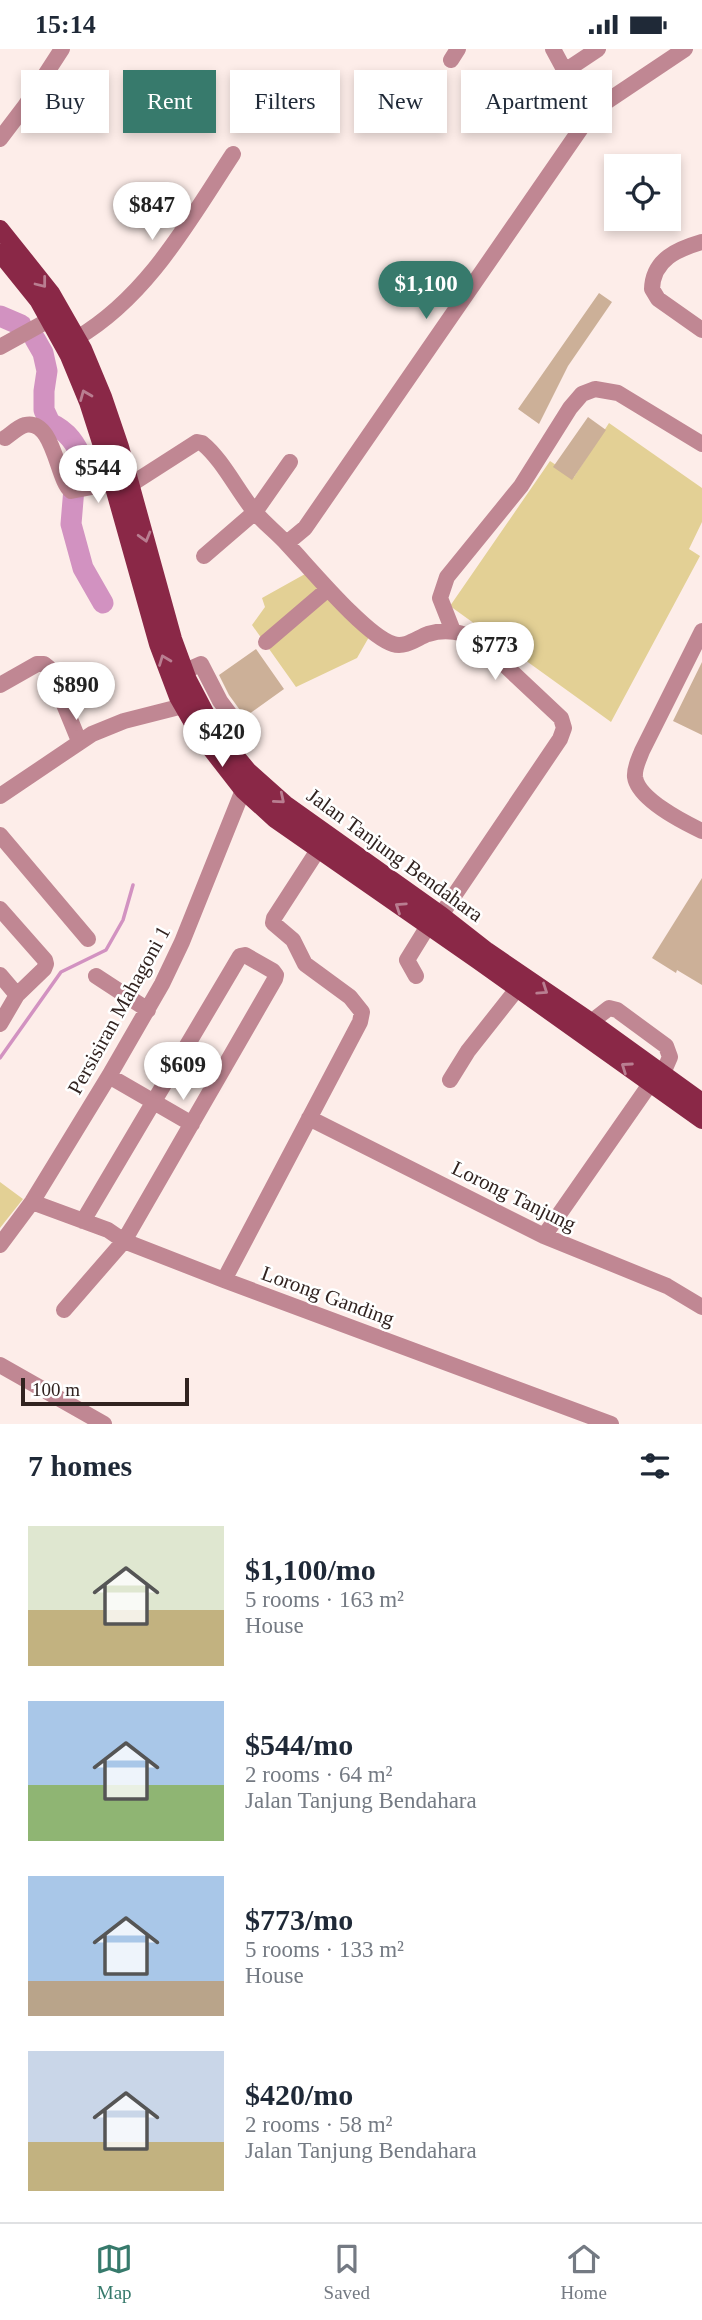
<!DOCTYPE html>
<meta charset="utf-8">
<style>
body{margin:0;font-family:"Times New Roman",serif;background:#f6f6f7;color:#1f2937;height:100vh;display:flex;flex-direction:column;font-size:26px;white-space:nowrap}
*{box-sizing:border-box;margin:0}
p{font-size:23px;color:#747a83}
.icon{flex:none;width:38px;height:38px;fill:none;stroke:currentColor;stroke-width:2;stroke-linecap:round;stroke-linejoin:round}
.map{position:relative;height:1375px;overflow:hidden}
.drawer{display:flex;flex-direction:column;background:#fff;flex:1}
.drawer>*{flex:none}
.guide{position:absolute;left:21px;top:21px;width:662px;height:63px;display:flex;gap:14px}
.fabs{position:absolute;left:604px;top:105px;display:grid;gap:14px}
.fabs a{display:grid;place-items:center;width:77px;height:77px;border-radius:0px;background:#fff;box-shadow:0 4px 10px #0003;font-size:35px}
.scale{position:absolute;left:21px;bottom:18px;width:168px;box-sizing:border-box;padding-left:7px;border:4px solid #312320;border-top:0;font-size:19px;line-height:24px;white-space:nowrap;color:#312320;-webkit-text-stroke:5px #fff;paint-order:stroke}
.price{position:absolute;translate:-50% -60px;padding:0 16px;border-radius:24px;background:#fff;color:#222;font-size:23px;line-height:46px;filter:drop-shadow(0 2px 4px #0008)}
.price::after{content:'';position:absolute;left:50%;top:42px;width:21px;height:16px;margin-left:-10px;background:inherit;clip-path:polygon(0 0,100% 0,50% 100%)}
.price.selected{background:#377a6c;color:#fff}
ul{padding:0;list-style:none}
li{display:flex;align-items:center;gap:21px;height:175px;padding:0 28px}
li span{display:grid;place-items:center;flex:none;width:196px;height:140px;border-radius:0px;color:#555}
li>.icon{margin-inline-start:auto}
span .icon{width:84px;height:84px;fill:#fffc;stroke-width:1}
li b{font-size:30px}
h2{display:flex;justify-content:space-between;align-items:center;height:84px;padding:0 28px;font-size:30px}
.pill{padding:0 24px;border-radius:0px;background:#fff;box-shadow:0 4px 10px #0003;font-size:24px;line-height:63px}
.pill.selected{background:#377a6c;color:#fff}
.status{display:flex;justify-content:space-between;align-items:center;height:49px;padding:0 35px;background:#fff;direction:ltr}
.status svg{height:19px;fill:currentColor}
.menu{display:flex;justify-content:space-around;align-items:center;height:98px;border-top:2px solid #e0e1e3;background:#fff;font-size:19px;color:#747a83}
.menu a{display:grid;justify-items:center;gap:4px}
.menu .selected{color:#377a6c}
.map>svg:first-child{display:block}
.green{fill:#e3d095}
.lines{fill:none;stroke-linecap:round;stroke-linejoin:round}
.stream{stroke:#d292c1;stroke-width:3.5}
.river{stroke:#d292c1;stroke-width:21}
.building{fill:#ccb098}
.minor{stroke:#c08793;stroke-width:16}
.major{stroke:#8a2847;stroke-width:18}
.oneway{stroke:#b97e91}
.labels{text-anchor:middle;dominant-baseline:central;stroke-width:5;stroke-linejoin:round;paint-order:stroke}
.street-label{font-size:21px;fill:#312320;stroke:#fff}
</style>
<div class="status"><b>15:14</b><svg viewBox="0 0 49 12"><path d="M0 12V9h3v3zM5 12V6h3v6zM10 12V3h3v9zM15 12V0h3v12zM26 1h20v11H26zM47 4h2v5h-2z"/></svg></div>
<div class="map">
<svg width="702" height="1375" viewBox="0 0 702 1375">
<rect width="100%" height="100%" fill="#fdede9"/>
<!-- green -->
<path class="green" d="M609,374l93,65v34l-13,27 11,7 -89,166 -161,-116 100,-145 24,16z
M305,525l64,63 -12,21 -61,29 -44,-62 13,-18 -3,-9z
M0,1133l23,17 -23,29z"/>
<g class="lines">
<!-- stream -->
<path class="stream" d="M0,1009l61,-86 45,-22 17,-30 10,-35"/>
<!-- river -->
<path class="river" d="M0,267l21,9
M35,290l8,14 4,18 -3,20v19l6,13c18,8 26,21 34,39l-10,26 -3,36 12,44 20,35"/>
</g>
<!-- building -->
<path class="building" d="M599,244l13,9 -44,64 -29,58 -21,-15z
M588,368l18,13 -34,50 -19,-13z
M256,600l28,40 -39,28 -16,-22 -10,-20z
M702,613v73l-29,-14z
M702,829v107l-25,-15 -1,3 -24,-15z"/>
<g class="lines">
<!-- minor -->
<path class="minor" d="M553,0l35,65
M451,11l7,-11
M565,22l33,-22
M0,90l25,-33 37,-57
M702,193c-24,7 -49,17 -50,47l6,10 44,31
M77,289c71,-42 112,-117 156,-184
M0,298l49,-27
M5,389c6,-4 13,-11 20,-13 29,-7 32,56 46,66l42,-8
M130,436l67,-43 5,1c20,16 35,47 52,68 10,12 23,22 34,34 21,22 78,91 105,99 13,4 24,-6 35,-10 19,-6 34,-2 51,7l82,77 3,10 -4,11 -119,176
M287,494l18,-15 281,-407 2,-7 97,-65
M204,507l51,-44 35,-50
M453,582l-13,-33 7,-21 74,-91 49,-78 12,-14 13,-5 23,4 84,51
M702,582l-60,120c-3,8 -8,17 -7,26 3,22 48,45 67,54
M266,593l62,-53
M185,622l16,-7 19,37 23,31 -1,10 -8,12
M0,636l37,-21h7l5,4 30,73
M0,747l92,-62 32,-13 59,-15
M0,786l88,104
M0,860l45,51 1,4 -2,5 -27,26 -17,29
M0,926l17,20
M96,927l52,34
M416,927l-9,-16 21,-34
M591,973l18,-14 8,2 49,36 4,11 -7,16
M109,1027l83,48
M450,1031l18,-29 49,-62
M309,1069l235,118 123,50 35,21
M32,1153l76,28 16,11 100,39 387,144
M544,1187l106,-152
M0,1196l32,-43 77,-126 53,-92 20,-42 61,-152
M224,1231l136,-258 2,-10 -12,-15 -45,-33 -12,-24 -20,-17 1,-5 44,-68
M64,1261l60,-69 151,-262 1,-4 -3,-4 -28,-16 -5,1 -157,265
M0,1316l104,59"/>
<!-- major -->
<path class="major" d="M0,180l51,64 32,56 20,48 17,50 53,192 15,41 22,42 24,32 14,17 37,33 156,111 46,36 104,71 111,80
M0,204l38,47 31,56 19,46 16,50 54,192 20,53 20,35 45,58 32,29 204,142 223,159"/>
</g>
<!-- one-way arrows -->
<defs><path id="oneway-chevron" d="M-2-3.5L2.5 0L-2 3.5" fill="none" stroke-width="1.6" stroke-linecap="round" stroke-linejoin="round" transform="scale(1.75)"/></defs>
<g class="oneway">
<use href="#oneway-chevron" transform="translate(42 234) rotate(52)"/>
<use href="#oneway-chevron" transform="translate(85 346) rotate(-112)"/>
<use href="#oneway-chevron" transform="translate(145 488) rotate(74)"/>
<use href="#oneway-chevron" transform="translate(164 611) rotate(-111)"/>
<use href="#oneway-chevron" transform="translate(280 750) rotate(40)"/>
<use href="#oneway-chevron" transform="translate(400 858) rotate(-146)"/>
<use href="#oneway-chevron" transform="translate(543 941) rotate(34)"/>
<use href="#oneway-chevron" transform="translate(626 1018) rotate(-145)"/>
</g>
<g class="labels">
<!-- street labels -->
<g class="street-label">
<text transform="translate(395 806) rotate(36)">Jalan Tanjung Bendahara</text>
<text transform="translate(119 961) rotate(-61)">Persisiran Mahagoni 1</text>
<text transform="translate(514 1147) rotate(26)">Lorong Tanjung</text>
<text transform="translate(328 1247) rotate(20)">Lorong Ganding</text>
</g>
</g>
</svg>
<div class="fabs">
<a><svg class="icon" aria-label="locate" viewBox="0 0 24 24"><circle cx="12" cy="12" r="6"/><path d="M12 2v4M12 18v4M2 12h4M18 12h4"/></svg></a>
</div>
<div class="scale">100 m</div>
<b class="price" style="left:152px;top:193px">$847</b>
<b class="price selected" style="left:426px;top:272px">$1,100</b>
<b class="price" style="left:98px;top:456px">$544</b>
<b class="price" style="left:495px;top:633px">$773</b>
<b class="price" style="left:76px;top:673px">$890</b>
<b class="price" style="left:222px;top:720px">$420</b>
<b class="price" style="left:183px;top:1053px">$609</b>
<div class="guide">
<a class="pill">Buy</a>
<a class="pill selected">Rent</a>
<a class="pill">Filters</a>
<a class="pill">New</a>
<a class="pill">Apartment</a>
</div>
</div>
<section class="drawer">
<h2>7 homes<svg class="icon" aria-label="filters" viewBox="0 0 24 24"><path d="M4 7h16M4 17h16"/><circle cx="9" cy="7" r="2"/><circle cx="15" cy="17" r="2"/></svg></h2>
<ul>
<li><span style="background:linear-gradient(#dfe7d0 60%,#c2b280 0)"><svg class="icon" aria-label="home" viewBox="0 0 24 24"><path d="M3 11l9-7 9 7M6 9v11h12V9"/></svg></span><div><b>$1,100/mo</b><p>5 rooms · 163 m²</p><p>House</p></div></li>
<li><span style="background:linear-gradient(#a9c7e8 60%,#8fb573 0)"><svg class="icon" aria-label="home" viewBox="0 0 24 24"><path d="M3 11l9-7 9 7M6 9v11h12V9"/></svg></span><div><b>$544/mo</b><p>2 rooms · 64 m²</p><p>Jalan Tanjung Bendahara</p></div></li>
<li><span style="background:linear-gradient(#a9c7e8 75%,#b9a48a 0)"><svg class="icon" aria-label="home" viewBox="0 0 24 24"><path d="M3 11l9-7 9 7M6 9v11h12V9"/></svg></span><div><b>$773/mo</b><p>5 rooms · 133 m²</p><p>House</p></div></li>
<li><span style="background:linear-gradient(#c9d6e8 65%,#c2b280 0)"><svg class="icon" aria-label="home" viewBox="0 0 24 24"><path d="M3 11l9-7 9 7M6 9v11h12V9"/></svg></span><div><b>$420/mo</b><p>2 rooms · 58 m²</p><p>Jalan Tanjung Bendahara</p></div></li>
</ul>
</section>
<nav class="menu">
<a class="selected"><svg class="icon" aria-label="map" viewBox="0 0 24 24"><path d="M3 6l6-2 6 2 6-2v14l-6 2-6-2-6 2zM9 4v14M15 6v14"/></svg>Map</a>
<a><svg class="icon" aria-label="saved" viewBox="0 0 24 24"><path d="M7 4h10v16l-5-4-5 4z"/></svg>Saved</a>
<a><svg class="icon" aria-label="home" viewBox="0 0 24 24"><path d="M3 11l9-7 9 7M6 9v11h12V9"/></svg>Home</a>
</nav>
